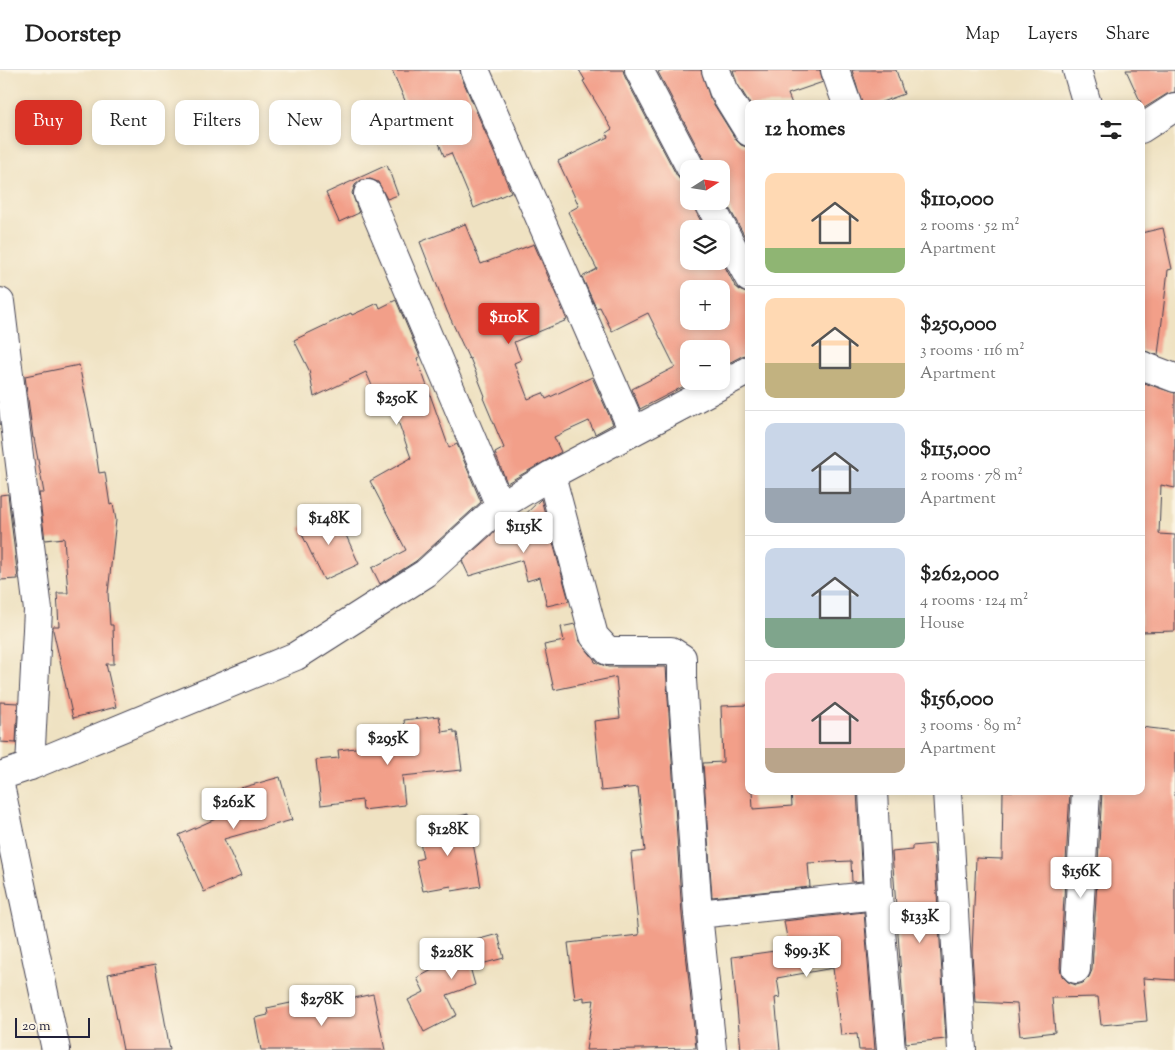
<!DOCTYPE html>
<meta charset="utf-8">
<style>
body{margin:0;font-family:"Sorts Mill Goudy",serif;background:#f2f2f2;color:#222;height:100vh;display:flex;flex-direction:column;font-size:19px;white-space:nowrap}
*{box-sizing:border-box;margin:0}
p{font-size:16px;color:#767676}
.icon{flex:none;width:28px;height:28px;fill:none;stroke:currentColor;stroke-width:2;stroke-linecap:round;stroke-linejoin:round}
.map{position:relative;flex:1;overflow:hidden}
.sheet{position:absolute;left:745px;top:30px;width:400px;height:695px;display:flex;flex-direction:column;background:#fff;border-radius:10px;box-shadow:0 2px 8px #0003}
.sheet>*{flex:none}
.hud{position:absolute;left:15px;top:30px;width:475px;height:45px;display:flex;gap:10px}
.needle{width:32px;rotate:78deg}
.tools{position:absolute;left:680px;top:90px;display:grid;gap:10px}
.tools a{display:grid;place-items:center;width:50px;height:50px;border-radius:10px;background:#fff;box-shadow:0 2px 8px #0003;font-size:25px}
.scale{position:absolute;left:15px;bottom:12px;width:75px;box-sizing:border-box;padding-left:5px;border:2px solid #22223b;border-top:0;font-size:14px;line-height:18px;white-space:nowrap;color:#22223b;-webkit-text-stroke:4px #fcf5e5;paint-order:stroke}
.price{position:absolute;translate:-50% -42px;padding:0 11px;border-radius:5px;background:#fff;color:#222;font-size:16px;line-height:32px;filter:drop-shadow(0 1px 2px #0008)}
.price::after{content:'';position:absolute;left:50%;top:30px;width:15px;height:11px;margin-left:-8px;background:inherit;clip-path:polygon(0 0,100% 0,50% 100%)}
.price.on{background:#d93025;color:#fff}
ul{padding:0;list-style:none}
li{display:flex;align-items:center;gap:15px;height:125px;padding:0 20px}
li+li{border-top:1px solid #e0e0e0}
li span{display:grid;place-items:center;flex:none;width:140px;height:100px;border-radius:10px;color:#555}
li>.icon{margin-inline-start:auto}
span .icon{width:60px;height:60px;fill:#fffc;stroke-width:1}
li b{font-size:21px}
h2{display:flex;justify-content:space-between;align-items:center;height:60px;padding:0 20px;font-size:21px}
.pill{padding:0 18px;border-radius:10px;background:#fff;box-shadow:0 2px 8px #0003;font-size:18px;line-height:45px}
.pill.on{background:#d93025;color:#fff}
header{display:flex;align-items:center;gap:30px;box-sizing:border-box;height:70px;padding:0 25px;background:#fff;border-bottom:1px solid #e0e0e0}
header strong{font-size:24px}
nav{display:flex;gap:28px;margin-inline-start:auto;font-size:18px}
.map>svg:first-child{display:block}
.building{fill:#f29f89;fill-rule:evenodd}
.lines{fill:none;stroke-linecap:round;stroke-linejoin:round}
.street-casing{stroke:#413f4f;stroke-width:30}
.street{stroke:#fff;stroke-width:28}
</style>
<header>
<strong>Doorstep</strong>
<nav><a>Map</a><a>Layers</a><a>Share</a></nav>
</header>
<div class="map">
<svg width="1175" height="980" viewBox="0 0 1175 980">
<rect width="100%" height="100%" fill="#fcf5e5"/>
<filter id="ink" filterUnits="userSpaceOnUse"><feTurbulence type="fractalNoise" baseFrequency=".02" numOctaves="2"/><feDisplacementMap in="SourceGraphic" scale="10" xChannelSelector="R" yChannelSelector="G"/><feConvolveMatrix kernelMatrix="1 2 1 2 8 2 1 2 1" color-interpolation-filters="sRGB"/></filter>
<filter id="wash" filterUnits="userSpaceOnUse"><feTurbulence type="fractalNoise" baseFrequency=".0096" numOctaves="4" result="noise"/><feDisplacementMap in="SourceGraphic" scale="20" xChannelSelector="R" yChannelSelector="G"/><feGaussianBlur stdDeviation="1.12" result="paint"/><feColorMatrix in="noise" values="0 0 0 0 0 0 0 0 0 0 0 0 0 0 0 0 0 1.4 0 .05"/><feComposite in="paint" operator="in"/></filter>
<g filter="url(#wash)">
<rect width="100%" height="100%" fill="#efe2c2"/>
<g id="blocks">
<!-- building -->
<path class="building" d="M392,0h68l1,6 50,116 -37,16 -23,-55 -7,3 -10,-26 -14,6z
M579,0h44l2,7 52,99 5,6 7,2v17h3l2,7 11,21h-16v32h32v-2l14,27 6,5 8,3v60l-7,2 -21,11v-18h-32v32h5l-54,28 -8,-20 43,-22 -27,-54 -36,18 -12,-24 -4,1 -14,-31 15,-8 -29,-57 11,-6 -21,-45 50,-24 -2,-4 6,-4 -29,-48 2,-1zM689,219h32v32h-32z
M662,0h39l9,28 26,42 5,5 8,3v96l-28,-51v-24h-15l-1,-7 -47,-90z
M733,0h87l3,12 -35,12 4,10h-42l-13,-21z
M852,0h44l8,24 -28,10h-14z
M1126,0h49v22l-8,2 -26,16v-7z
M387,95l11,30 -11,4 -9,-17 -8,-3 -9,1 -6,5 -3,8 7,20 -20,9 -13,-29z
M465,154l16,40 53,-20 33,76 -53,22 7,18 -7,3 14,36 15,-6 3,6 46,-22 21,47 -18,10 -6,-13 -35,16 7,15 -54,31 -12,-30 9,-5 -21,-50 2,-2 -15,-38 -1,1 -22,-48 -27,-69z
M1163,158l9,41 -4,1 -10,85 -17,-5v-117z
M396,230l24,57 -3,1 32,90 8,-4 24,58 -65,59 -36,23 -8,-16 34,-18 -36,-69 41,-23 -20,-57 -10,5 -15,-34 -52,25 -5,-27 -15,-30 57,-27 1,2 26,-12 2,5z
M79,295l13,62 7,46 6,-1 5,33 3,-1 3,16 -8,73 2,32h3l1,39h-8l10,43 -43,11 -20,-88v-4h6l-2,-33h11l-4,-55 -19,2 -6,-47h5l-10,-55h-1l-8,-62z
M1141,312l34,11v95l-14,-3 -2,49 16,1v96l-34,1z
M8,424l10,85 -18,1v-85z
M541,429l28,102 -22,5 -7,-29 -13,4 -5,-21 -53,16 -7,-15 37,-33 4,8z
M335,441l24,53 -35,16 -25,-52z
M575,554l4,16 15,19 1,3 13,5h58l16,248 14,133 -110,2 8,-50 -10,1v-4l-9,2 -7,-56 71,-8 -8,-82 14,-2 -7,-64 -37,4 -7,-70 26,-3 -4,-41 -62,13 -10,-45 20,-4 -3,-14z
M0,632l18,1 -2,40 -16,-1z
M749,635v86h3l1,18 39,-3 -1,-15h66l5,90 -10,1 -1,-21 -43,2 2,24 -98,10 -9,-134 20,-1 -2,-56z
M439,646l3,16 12,-2v3h3l5,37 -60,6 3,29 -42,5 -1,-10 -41,5 -5,-45 23,-2 -1,-8 69,-8 -3,-22z
M1141,657l34,4v249l-32,-2 4,43 -46,4 -3,-28 -46,1 3,34 -35,4 -3,-32 -42,-2 -3,-50 4,-94 26,1 1,-68h67l-10,177 2,8 6,6 8,3 7,-2 6,-6 3,-7 10,-179h39z
M280,707l12,43 -68,19 17,37 -37,16 -25,-57 50,-22 -6,-20z
M468,744l3,24h1l9,48 -29,5 -1,-5 -28,5 -7,-31 7,-2 -5,-27 29,-6 -1,-6z
M934,774l12,195 -40,4 -14,-191 20,-2v-4z
M864,842l11,138h-16l-2,-16 -16,1 -8,-67 -56,10 3,19 -5,1 5,52h-39l-9,-93 57,-8 -5,-28z
M498,864l6,24 -34,9 5,18 -28,10 10,20 -33,17 -16,-32 16,-8 -7,-14 30,-16 -4,-13z
M155,895l15,85h-47l-15,-76z
M373,924l12,56h-124l-6,-32 13,-3 -1,-7 33,-7 2,8z"/>
</g>
</g>
<g filter="url(#ink)">
<use href="#blocks" fill-opacity="0" stroke="#413f4f" stroke-width="1"/>
<g class="lines">
<defs>
<path id="street" d="M475,0l158,361
M639,0l52,99
M716,0l7,20 26,42
M835,0l12,34
M1077,0l10,34
M1141,59l34,-22
M368,124l132,312
M708,131l41,77
M0,232l38,308 -8,156
M1141,295l34,13
M551,405l43,161 14,15h63l11,7v22l16,234 14,136
M0,706l30,-10 266,-110 130,-83 74,-67 51,-31 198,-105
M0,715l56,265
M873,721l5,104 13,155
M947,721l15,259
M698,844l180,-19
M1076,899l10,-178"/>
</defs>
<!-- street casing -->
<use href="#street" class="street-casing"/>
<!-- street -->
<use href="#street" class="street"/>
</g>
</g>
</svg>
<div class="tools">
<a><svg class="needle" viewBox="-14 -14 28 28"><path d="M0-13l5 13h-10z" fill="#e53935"/><path d="M0 13l5-13h-10z" fill="#767676"/></svg></a>
<a><svg class="icon" aria-label="layers" viewBox="0 0 24 24"><path d="M12 4l9 5-9 5-9-5zM3 14l9 5 9-5"/></svg></a>
<a>+</a>
<a>−</a>
</div>
<div class="scale">20 m</div>
<b class="price on" style="left:509px;top:275px">$110K</b>
<b class="price" style="left:397px;top:356px">$250K</b>
<b class="price" style="left:329px;top:476px">$148K</b>
<b class="price" style="left:524px;top:484px">$115K</b>
<b class="price" style="left:388px;top:696px">$295K</b>
<b class="price" style="left:234px;top:760px">$262K</b>
<b class="price" style="left:448px;top:787px">$128K</b>
<b class="price" style="left:1081px;top:829px">$156K</b>
<b class="price" style="left:920px;top:874px">$133K</b>
<b class="price" style="left:807px;top:908px">$99.3K</b>
<b class="price" style="left:452px;top:910px">$228K</b>
<b class="price" style="left:322px;top:957px">$278K</b>
<div class="hud">
<a class="pill on">Buy</a>
<a class="pill">Rent</a>
<a class="pill">Filters</a>
<a class="pill">New</a>
<a class="pill">Apartment</a>
</div>
<section class="sheet">
<h2>12 homes<svg class="icon" aria-label="filters" viewBox="0 0 24 24"><path d="M4 7h16M4 17h16"/><circle cx="9" cy="7" r="2"/><circle cx="15" cy="17" r="2"/></svg></h2>
<ul>
<li><span style="background:linear-gradient(#ffd9b3 75%,#8fb573 0)"><svg class="icon" aria-label="home" viewBox="0 0 24 24"><path d="M3 11l9-7 9 7M6 9v11h12V9"/></svg></span><div><b>$110,000</b><p>2 rooms · 52 m²</p><p>Apartment</p></div></li>
<li><span style="background:linear-gradient(#ffd9b3 65%,#c2b280 0)"><svg class="icon" aria-label="home" viewBox="0 0 24 24"><path d="M3 11l9-7 9 7M6 9v11h12V9"/></svg></span><div><b>$250,000</b><p>3 rooms · 116 m²</p><p>Apartment</p></div></li>
<li><span style="background:linear-gradient(#c9d6e8 65%,#9aa5b1 0)"><svg class="icon" aria-label="home" viewBox="0 0 24 24"><path d="M3 11l9-7 9 7M6 9v11h12V9"/></svg></span><div><b>$115,000</b><p>2 rooms · 78 m²</p><p>Apartment</p></div></li>
<li><span style="background:linear-gradient(#c9d6e8 70%,#7fa58c 0)"><svg class="icon" aria-label="home" viewBox="0 0 24 24"><path d="M3 11l9-7 9 7M6 9v11h12V9"/></svg></span><div><b>$262,000</b><p>4 rooms · 124 m²</p><p>House</p></div></li>
<li><span style="background:linear-gradient(#f6c9c9 75%,#b9a48a 0)"><svg class="icon" aria-label="home" viewBox="0 0 24 24"><path d="M3 11l9-7 9 7M6 9v11h12V9"/></svg></span><div><b>$156,000</b><p>3 rooms · 89 m²</p><p>Apartment</p></div></li>
</ul>
</section>
</div>
